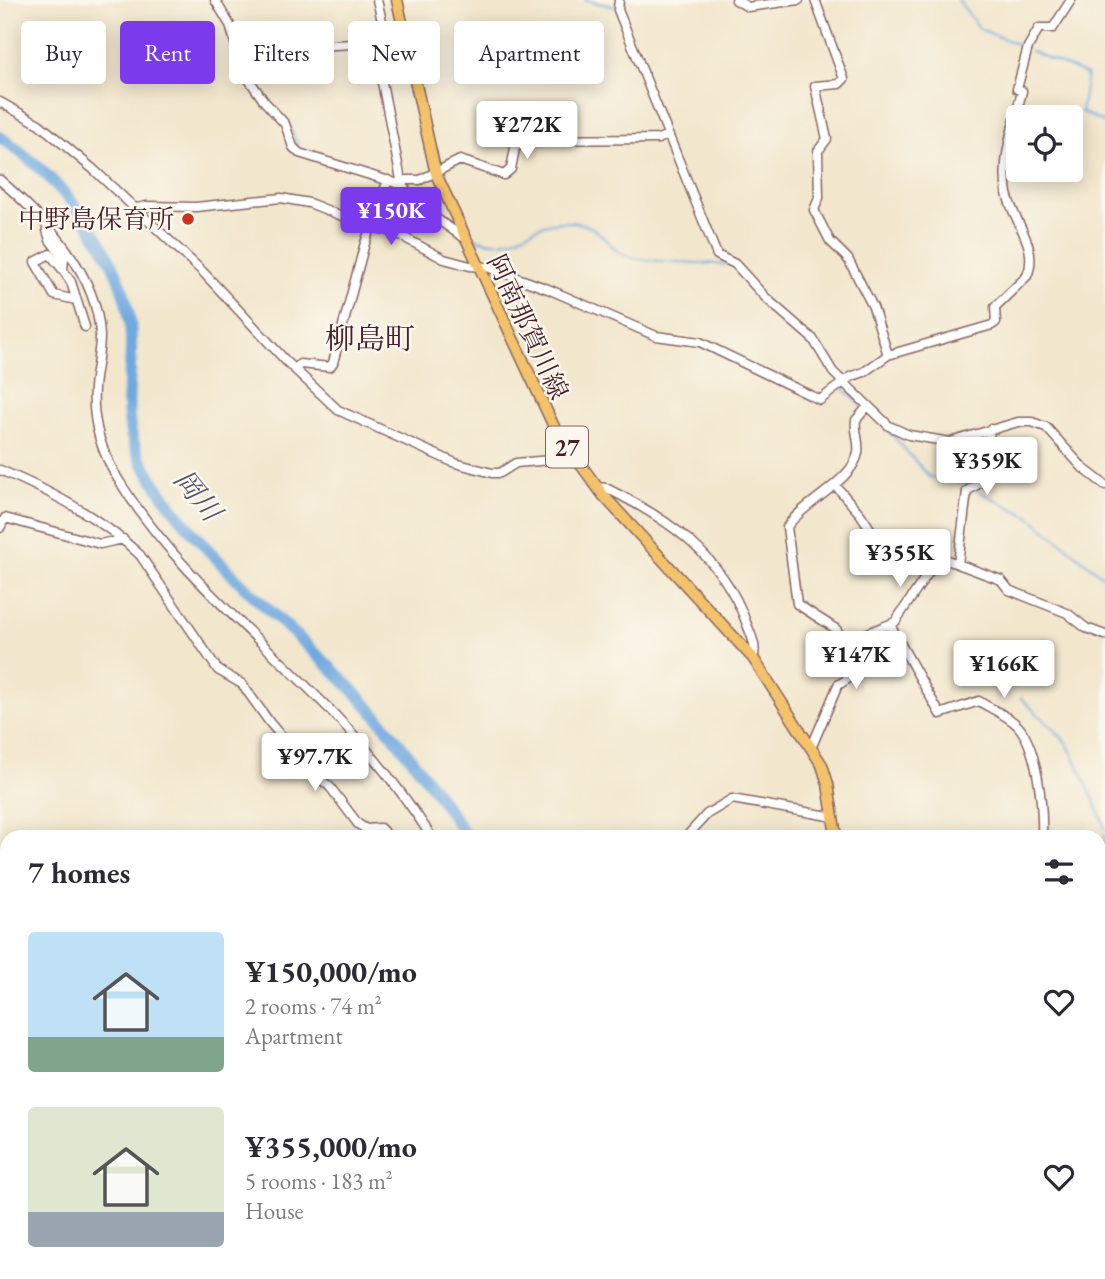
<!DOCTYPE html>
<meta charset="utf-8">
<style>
body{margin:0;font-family:"EB Garamond","Noto Serif JP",serif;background:#f7f7f7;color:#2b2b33;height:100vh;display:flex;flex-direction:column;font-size:26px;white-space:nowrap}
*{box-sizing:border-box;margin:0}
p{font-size:23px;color:#7c7c81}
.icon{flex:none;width:38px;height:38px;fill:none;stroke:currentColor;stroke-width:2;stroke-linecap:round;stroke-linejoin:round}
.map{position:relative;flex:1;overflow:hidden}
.side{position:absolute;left:0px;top:830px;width:1106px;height:450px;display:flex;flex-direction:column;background:#fff;border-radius:21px 21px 0 0;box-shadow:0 4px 18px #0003}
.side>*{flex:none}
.hud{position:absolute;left:21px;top:21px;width:700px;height:63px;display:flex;gap:14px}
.fabs{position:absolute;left:1006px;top:105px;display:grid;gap:14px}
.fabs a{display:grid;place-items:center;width:77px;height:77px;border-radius:7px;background:#fff;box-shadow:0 4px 18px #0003;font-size:35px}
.price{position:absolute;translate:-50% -60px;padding:0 16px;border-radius:7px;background:#fff;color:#222;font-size:23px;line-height:46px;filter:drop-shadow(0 2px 4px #0008)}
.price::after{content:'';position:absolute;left:50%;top:42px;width:21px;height:16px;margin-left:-10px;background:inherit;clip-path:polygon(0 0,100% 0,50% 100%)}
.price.active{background:#7c3aed;color:#fff}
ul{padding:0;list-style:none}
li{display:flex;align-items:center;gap:21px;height:175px;padding:0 28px}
li span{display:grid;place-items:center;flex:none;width:196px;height:140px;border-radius:7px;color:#555}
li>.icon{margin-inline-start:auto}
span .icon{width:84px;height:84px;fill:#fffc;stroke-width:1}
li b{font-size:30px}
h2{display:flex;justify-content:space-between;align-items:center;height:84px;padding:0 28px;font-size:30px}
.chip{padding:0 24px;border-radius:7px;background:#fff;box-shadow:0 4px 18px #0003;font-size:24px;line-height:63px}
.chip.active{background:#7c3aed;color:#fff}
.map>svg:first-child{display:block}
.water{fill:#6fa9df;stroke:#5c6485;stroke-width:2}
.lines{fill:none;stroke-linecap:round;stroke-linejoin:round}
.stream{stroke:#6fa9df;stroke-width:2}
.river{stroke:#6fa9df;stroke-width:12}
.minor-casing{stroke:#856563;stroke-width:11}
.major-casing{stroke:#856563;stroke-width:13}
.minor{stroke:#fff;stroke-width:8}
.major{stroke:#f3c26a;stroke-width:10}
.poi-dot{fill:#c8321e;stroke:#fbf7ec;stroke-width:2.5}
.labels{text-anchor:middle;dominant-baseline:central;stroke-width:5;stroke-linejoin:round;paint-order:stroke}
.shield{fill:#fbf7ec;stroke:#7f6065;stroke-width:2}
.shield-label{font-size:24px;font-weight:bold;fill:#4a1f2b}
.poi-label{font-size:26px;fill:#4a1f2b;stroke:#fbf7ec;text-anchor:end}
.street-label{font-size:26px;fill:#4a1f2b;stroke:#fbf7ec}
.water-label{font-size:28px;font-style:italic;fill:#595673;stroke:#fbf7ec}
.quarter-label{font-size:30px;fill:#4a1f2b;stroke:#fbf7ec}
</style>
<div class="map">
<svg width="1105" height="1279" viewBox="0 0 1105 1279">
<rect width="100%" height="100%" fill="#fbf7ec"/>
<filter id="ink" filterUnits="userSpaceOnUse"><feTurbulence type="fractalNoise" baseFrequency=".0143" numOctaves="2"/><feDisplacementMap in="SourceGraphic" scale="14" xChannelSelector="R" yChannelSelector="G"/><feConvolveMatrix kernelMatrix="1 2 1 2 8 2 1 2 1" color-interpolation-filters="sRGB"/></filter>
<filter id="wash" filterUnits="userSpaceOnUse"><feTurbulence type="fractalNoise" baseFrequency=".00686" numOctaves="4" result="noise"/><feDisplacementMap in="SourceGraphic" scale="28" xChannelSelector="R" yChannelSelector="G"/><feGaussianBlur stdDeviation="1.57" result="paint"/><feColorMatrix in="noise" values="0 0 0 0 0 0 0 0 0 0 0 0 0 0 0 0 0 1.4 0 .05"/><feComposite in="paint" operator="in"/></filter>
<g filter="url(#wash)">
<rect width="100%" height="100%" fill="#f2e6cc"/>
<!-- water -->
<path class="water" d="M435,787l34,49h-9z
M1099,1223l6,6v50h-37l-9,-7h40z
M675,1272h81l-3,7h-81z"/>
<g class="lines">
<!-- stream -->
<path class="stream" d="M585,0l30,7
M958,0l22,29 46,19
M621,8l6,-8
M1031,51l56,24 -6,37 24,11
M289,125l9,21
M328,158l44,14
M404,183l12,13
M471,237c48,17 52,-14 91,-15 44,-2 42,29 69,35 30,7 65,4 96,8
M778,314l25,22
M842,387l21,20
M888,430l41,47 39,8
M976,490l54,27 75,61
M1021,698c14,14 30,27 43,42 8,9 38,77 41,89
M1099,872l6,-38
M1099,982l6,3"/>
<!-- river -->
<path class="river" d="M0,137c62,41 130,124 131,201 1,44 -12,83 11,124 51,89 137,153 208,225 44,45 81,96 116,149"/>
</g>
</g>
<g filter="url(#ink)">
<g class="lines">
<defs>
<path id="minor" d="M215,0l15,25 13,46 21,30 21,23 8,23 6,6 103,32 19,23 42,29
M377,0l10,42 -6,35 21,108
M619,0l-1,10 99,245 18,9 32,35 46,40 20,33 56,54 20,9 41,7 68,-20h14l14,5 37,41 22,17
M736,0l12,7 51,-7
M815,0l29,79 -5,5 -24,2 12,53 -9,12 1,47 -5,12 16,31 18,18 25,48 15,48
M300,47l87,-5
M0,102l39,22 54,45 109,102 84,90 52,49 117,53 37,10h8l16,-10 58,-5
M0,180c45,39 98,93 100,156 0,14 -3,28 -5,42 -5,37 4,70 23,101 57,93 143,159 218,237 36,37 67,77 95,120
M403,180h17l40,-20 44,15 7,-6 4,-21 11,-8 132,-1 10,-4
M133,209l13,-3 50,1 85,-9 28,5 61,24 22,4 52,28 26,7 17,1 61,22 108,47 44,6 120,58 30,-23 14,-5 24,-17 104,-30 4,-3 -1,-15 32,-31c13,-30 -15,-56 -20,-83 -6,-35 7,-68 15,-102l-5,-2 11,-42 11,-19h14l18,-28
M47,230l3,10 14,19 -1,11 8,12 14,45
M63,270l-13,-16 -15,8 19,33 22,5
M295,369l5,-5 30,3 3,-4 32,-120 23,-63
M0,470c51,21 100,47 140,85l78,115 24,14 28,39 41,48 19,16 28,37 8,5 14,-1 8,8
M835,485l26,30 35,53 27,-4 5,7
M597,487l9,1c61,30 116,67 140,134 4,11 12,25 7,36
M0,528l5,-10 95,26 23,-5
M958,564l9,-73 19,-12 4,-50
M890,625l50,89 39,-13c12,8 28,14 38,24 21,22 26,82 25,111
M845,642l50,-20 44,-65 62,23 8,10 58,23 19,15 19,7
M812,746l26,-61 24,-15 -26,-41 -39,-25 -10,-77c14,-23 66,-46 71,-74 2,-11 -4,-22 -2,-33l12,-14
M687,836l20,-22 25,-15 102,18
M1099,924l6,-3
M0,958l7,5
M1099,1000l6,-7
M1099,1184l6,3
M440,1272l9,7
M969,1272l1,7
M984,1272l14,7
M1017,1272l13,7
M457,1279l7,-7
M582,1279l1,-7
M639,1279l2,-7"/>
<path id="major" d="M397,0l39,174 120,257 47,64 150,163 69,107 6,19 8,52
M0,1111l7,6
M224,1272l10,7
M862,1272v7"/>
</defs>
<!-- minor casing -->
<use href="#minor" class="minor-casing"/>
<!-- major casing -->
<use href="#major" class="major-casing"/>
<!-- minor -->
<use href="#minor" class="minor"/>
<!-- major -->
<use href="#major" class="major"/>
</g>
</g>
<!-- markers -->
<circle class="poi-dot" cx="188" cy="219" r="7"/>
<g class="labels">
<!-- shield labels -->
<rect class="shield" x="546" y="426.5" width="42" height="41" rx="5"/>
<g class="shield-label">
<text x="567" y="447">27</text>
</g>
<!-- poi labels -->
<g class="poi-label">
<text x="174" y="219">中野島保育所</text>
</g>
<!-- street labels -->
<g class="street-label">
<text transform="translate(528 327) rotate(65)">阿南那賀川線</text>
</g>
<!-- water labels -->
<g class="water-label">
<text transform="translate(198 495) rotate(51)">岡川</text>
</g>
<!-- quarter labels -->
<g class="quarter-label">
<text x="370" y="338">柳島町</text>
</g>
</g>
</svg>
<div class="fabs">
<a><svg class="icon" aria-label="locate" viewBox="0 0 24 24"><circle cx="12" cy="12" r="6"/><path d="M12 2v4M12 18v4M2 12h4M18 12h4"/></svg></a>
</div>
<b class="price" style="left:527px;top:161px">¥272K</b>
<b class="price active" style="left:391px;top:247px">¥150K</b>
<b class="price" style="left:987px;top:497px">¥359K</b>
<b class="price" style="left:900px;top:589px">¥355K</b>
<b class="price" style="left:856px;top:691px">¥147K</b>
<b class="price" style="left:1004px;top:700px">¥166K</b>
<b class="price" style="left:315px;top:793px">¥97.7K</b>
<div class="hud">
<a class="chip">Buy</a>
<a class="chip active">Rent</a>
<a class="chip">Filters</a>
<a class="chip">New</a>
<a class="chip">Apartment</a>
</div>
<section class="side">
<h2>7 homes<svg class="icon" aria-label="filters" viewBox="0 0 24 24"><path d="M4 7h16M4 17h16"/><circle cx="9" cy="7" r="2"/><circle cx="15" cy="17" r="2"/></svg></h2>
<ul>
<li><span style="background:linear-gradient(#bfe0f5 75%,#7fa58c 0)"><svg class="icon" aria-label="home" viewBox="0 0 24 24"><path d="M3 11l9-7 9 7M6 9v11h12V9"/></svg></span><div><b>¥150,000/mo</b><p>2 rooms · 74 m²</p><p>Apartment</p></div><svg class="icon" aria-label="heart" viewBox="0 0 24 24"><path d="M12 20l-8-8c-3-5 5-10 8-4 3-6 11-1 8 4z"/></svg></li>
<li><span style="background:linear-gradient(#dfe7d0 75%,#9aa5b1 0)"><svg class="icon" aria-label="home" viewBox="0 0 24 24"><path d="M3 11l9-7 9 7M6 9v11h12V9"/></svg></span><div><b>¥355,000/mo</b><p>5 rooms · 183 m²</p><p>House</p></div><svg class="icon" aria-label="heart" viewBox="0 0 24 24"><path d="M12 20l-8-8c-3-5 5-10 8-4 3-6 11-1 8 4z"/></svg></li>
</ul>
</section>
</div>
